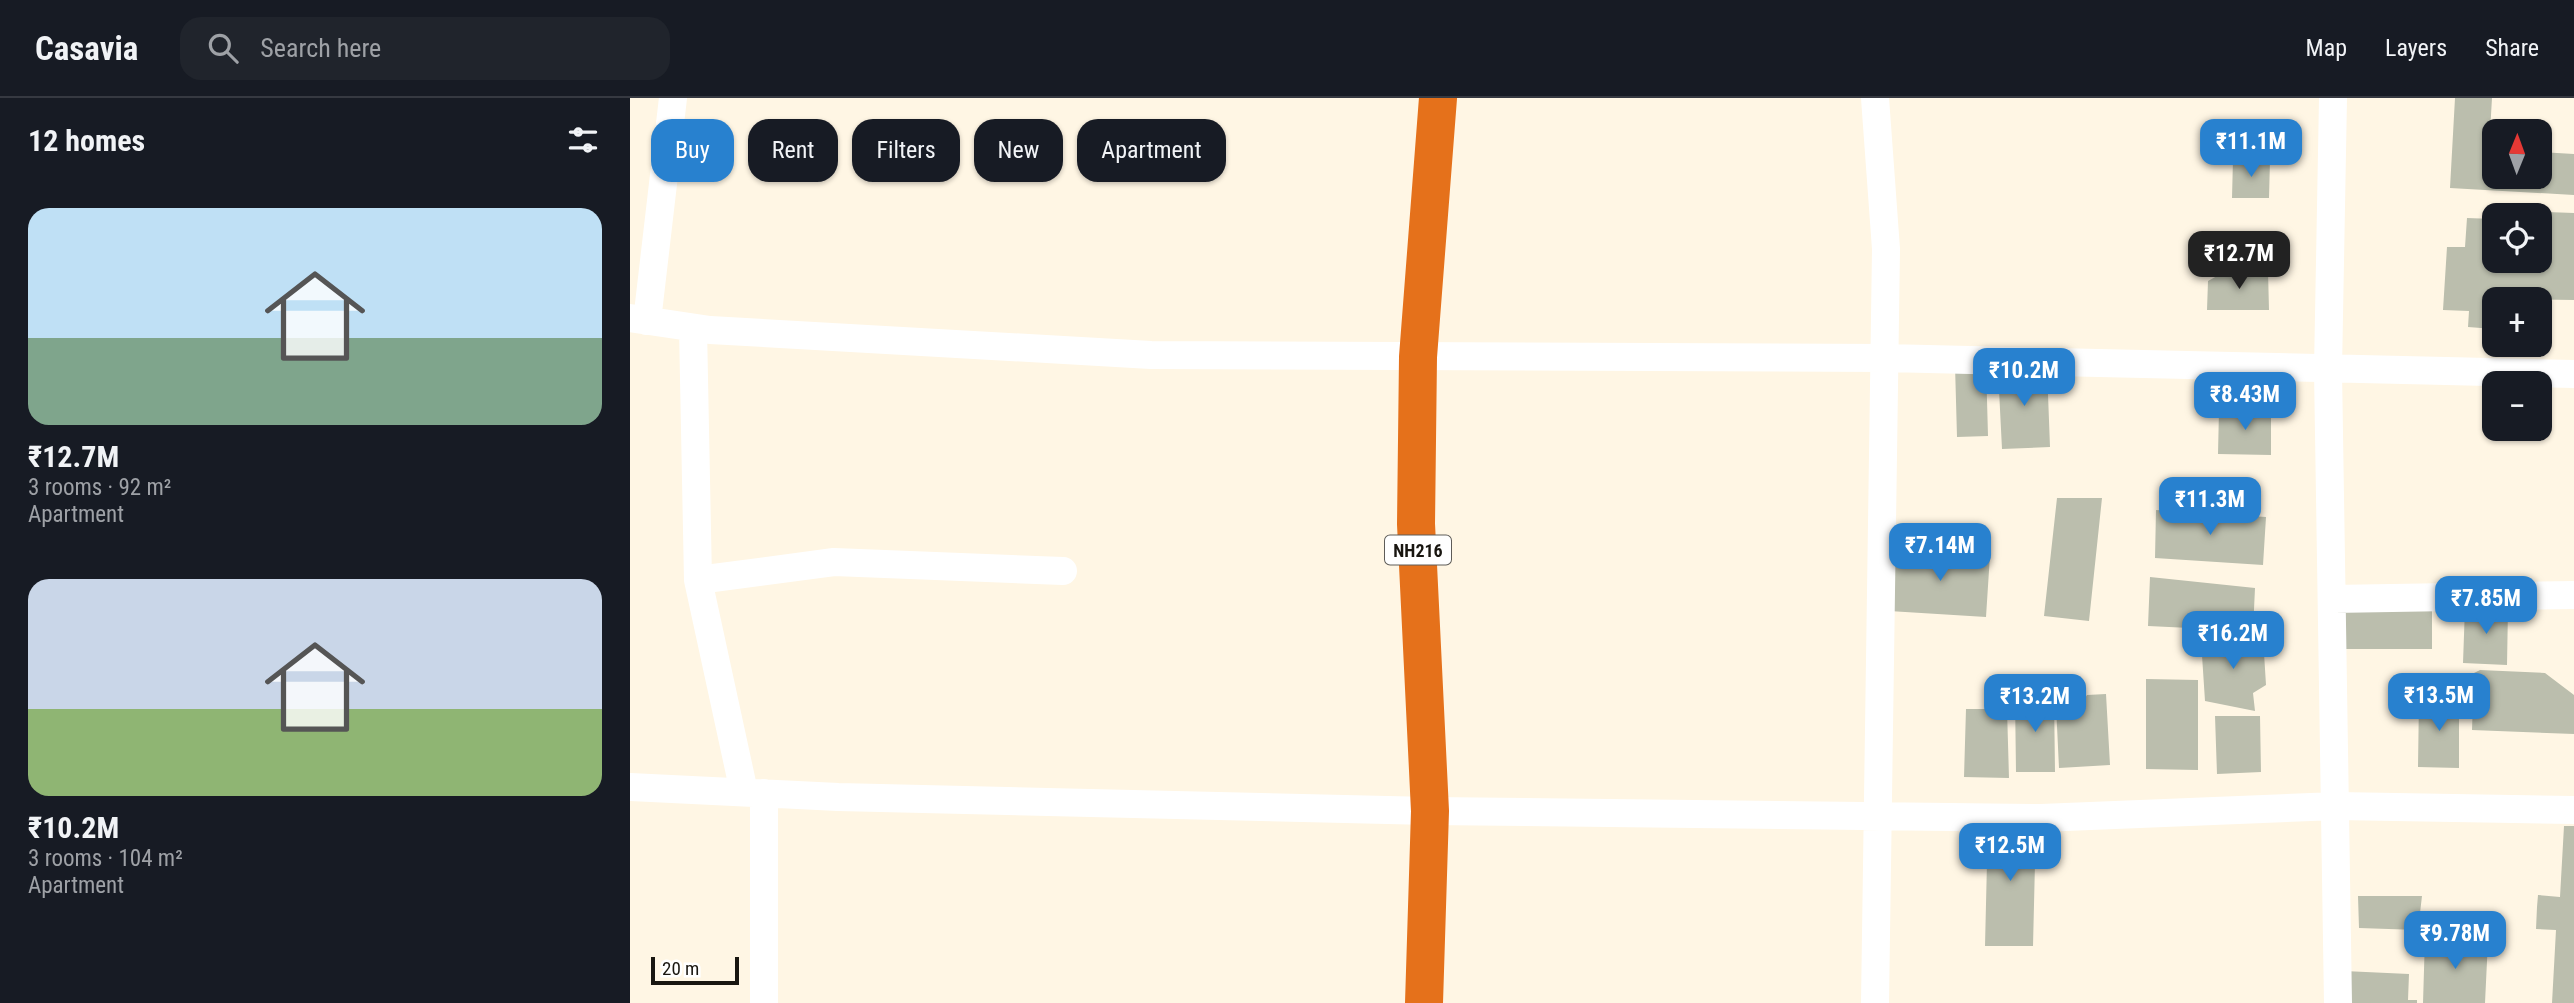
<!DOCTYPE html>
<meta charset="utf-8">
<style>
body{margin:0;font-family:"Roboto Condensed",sans-serif;background:#20242c;color:#f1f3f6;height:100vh;display:flex;flex-direction:column;font-size:26px;white-space:nowrap}
*{box-sizing:border-box;margin:0}
p{font-size:23px;color:#9ea1a6}
.icon{flex:none;width:38px;height:38px;fill:none;stroke:currentColor;stroke-width:2;stroke-linecap:round;stroke-linejoin:round}
.map{position:relative;flex:1;overflow:hidden}
.drawer{display:flex;flex-direction:column;background:#171b24;width:630px}
.drawer>*{flex:none}
.hud{position:absolute;left:21px;top:21px;width:665px;height:63px;display:flex;gap:14px}
.needle{width:46px;rotate:1deg}
.tools{position:absolute;left:1852px;top:21px;display:grid;gap:14px}
.tools a{display:grid;place-items:center;width:70px;height:70px;border-radius:14px;background:#171b24;box-shadow:0 2px 5px #0004;font-size:35px}
.scale{position:absolute;left:21px;bottom:18px;width:88px;box-sizing:border-box;padding-left:7px;border:4px solid #191610;border-top:0;font-size:19px;line-height:24px;white-space:nowrap;color:#191610;-webkit-text-stroke:5px #fff;paint-order:stroke}
.price{position:absolute;translate:-50% -60px;padding:0 16px;border-radius:14px;background:#2881cf;color:#fff;font-size:23px;line-height:46px;filter:drop-shadow(0 2px 4px #0008)}
.price::after{content:'';position:absolute;left:50%;top:42px;width:21px;height:16px;margin-left:-10px;background:inherit;clip-path:polygon(0 0,100% 0,50% 100%)}
.price.on{background:#222;color:#fff}
ul{padding:0;list-style:none}
li{display:grid;align-content:center;gap:14px;height:371px;padding:0 28px}
li span{display:grid;place-items:center;height:217px;border-radius:21px;color:#555}
li>.icon{margin-inline-start:auto}
span .icon{width:126px;height:126px;fill:#fffc;stroke-width:1}
li b{font-size:30px}
h2{display:flex;justify-content:space-between;align-items:center;height:84px;padding:0 28px;font-size:30px}
.tag{padding:0 24px;border-radius:21px;background:#171b24;box-shadow:0 2px 5px #0004;font-size:24px;line-height:63px}
.tag.on{background:#2881cf;color:#fff}
header{display:flex;align-items:center;gap:42px;box-sizing:border-box;height:98px;padding:0 35px;background:#171b24;border-bottom:2px solid #363941}
header strong{font-size:33px}
nav{display:flex;gap:38px;margin-inline-start:auto;font-size:24px}
.search{width:490px;height:63px;background:#20242c;display:flex;align-items:center;gap:18px;box-sizing:border-box;padding:0 24px;border-radius:21px;color:#9ea1a6;font-size:26px}
main{display:flex;flex:1;min-height:0}
.map>svg:first-child{display:block}
.building{fill:#bbbead}
.lines{fill:none;stroke-linecap:round;stroke-linejoin:round}
.minor{stroke:#fff;stroke-width:28}
.highway{stroke:#e5711b;stroke-width:38}
.labels{text-anchor:middle;dominant-baseline:central;stroke-width:5;stroke-linejoin:round;paint-order:stroke}
.shield{fill:#fff;stroke:#5e5c58;stroke-width:2}
.shield-label{font-size:18px;font-weight:bold;fill:#191610}
</style>
<header>
<strong>Casavia</strong>
<div class="search"><svg class="icon" aria-label="search" viewBox="0 0 24 24"><circle cx="10" cy="10" r="6"/><path d="M15 15l6 6"/></svg>Search here</div>
<nav><a>Map</a><a>Layers</a><a>Share</a></nav>
</header>
<main>
<section class="drawer">
<h2>12 homes<svg class="icon" aria-label="filters" viewBox="0 0 24 24"><path d="M4 7h16M4 17h16"/><circle cx="9" cy="7" r="2"/><circle cx="15" cy="17" r="2"/></svg></h2>
<ul>
<li><span style="background:linear-gradient(#bfe0f5 60%,#7fa58c 0)"><svg class="icon" aria-label="home" viewBox="0 0 24 24"><path d="M3 11l9-7 9 7M6 9v11h12V9"/></svg></span><div><b>₹12.7M</b><p>3 rooms · 92 m²</p><p>Apartment</p></div></li>
<li><span style="background:linear-gradient(#c9d6e8 60%,#8fb573 0)"><svg class="icon" aria-label="home" viewBox="0 0 24 24"><path d="M3 11l9-7 9 7M6 9v11h12V9"/></svg></span><div><b>₹10.2M</b><p>3 rooms · 104 m²</p><p>Apartment</p></div></li>
</ul>
</section>
<div class="map">
<svg width="1944" height="905" viewBox="0 0 1944 905">
<rect width="100%" height="100%" fill="#fff6e4"/>
<!-- building -->
<path class="building" d="M1825,0h37l-3,51h5v28h45v-25l35,2v41l-124,-7z
M467,24l100,5 -3,38 -94,-8z
M1603,61l37,1 -1,38h-37z
M1893,113l51,2v87l-80,-1v30l-26,-2 1,-16 -26,-1 4,-63h18l2,-29 27,1v42h45v-46h-16z
M1596,173h42l1,39h-62l1,-29z
M1356,266l2,72 -31,1 -2,-72z
M1417,270l3,79 -48,2 -4,-79z
M1589,312h52v45l-53,-1z
M1427,400h45l-13,123 -45,-5z
M1526,412l110,7 -3,48 -108,-7z
M1263,451l97,6 -4,62 -97,-6z
M1520,479l105,11 -2,43 -105,-5z
M1708,507h94v44h-94z
M1835,509l43,1 -1,57 -44,-2z
M1633,539l3,48 -13,8 2,18 -50,-10 -4,-61z
M1850,572l65,3 29,22v39l-102,-4 2,-57z
M1516,581l52,1v90l-52,-1z
M1476,596l4,71 -51,3 -3,-63 26,-2 5,-8z
M1424,598l1,76h-39l-1,-75z
M1789,601h40v69l-41,-1z
M1336,611h41l2,69 -45,-1z
M1585,618h45l1,56 -44,2z
M1358,722l48,1 -3,125h-48z
M1934,728h10v177h-22l4,-73 -20,-1 1,-22 1,-12 22,2z
M1728,798h64l-4,34 -59,-2z
M1795,839l63,3 -3,63h-62z
M1714,873l65,3 -1,26h9v3h-75z"/>
<g class="lines">
<!-- minor -->
<path class="minor" d="M1245,0l11,151 -11,754
M1703,0l-5,272 10,633
M0,220l80,12 441,25 734,3 689,16
M17,223l26,-223
M63,230l5,252 46,212
M68,482l136,-18 229,9
M1702,501l242,-4
M0,689l208,10 592,14 611,7 295,-12 238,4
M134,905v-210"/>
<!-- highway -->
<path class="highway" d="M794,905l6,-192 -14,-287 2,-167 20,-259"/>
</g>
<g class="labels">
<!-- shield labels -->
<rect class="shield" x="755" y="437.5" width="66" height="29" rx="5"/>
<g class="shield-label">
<text x="788" y="452">NH216</text>
</g>
</g>
</svg>
<div class="tools">
<a><svg class="needle" viewBox="-14 -14 28 28"><path d="M0-13l5 13h-10z" fill="#e53935"/><path d="M0 13l5-13h-10z" fill="#9ea1a6"/></svg></a>
<a><svg class="icon" aria-label="locate" viewBox="0 0 24 24"><circle cx="12" cy="12" r="6"/><path d="M12 2v4M12 18v4M2 12h4M18 12h4"/></svg></a>
<a>+</a>
<a>−</a>
</div>
<div class="scale">20 m</div>
<b class="price" style="left:1621px;top:81px">₹11.1M</b>
<b class="price on" style="left:1609px;top:193px">₹12.7M</b>
<b class="price" style="left:1394px;top:310px">₹10.2M</b>
<b class="price" style="left:1615px;top:334px">₹8.43M</b>
<b class="price" style="left:1580px;top:439px">₹11.3M</b>
<b class="price" style="left:1310px;top:485px">₹7.14M</b>
<b class="price" style="left:1856px;top:538px">₹7.85M</b>
<b class="price" style="left:1603px;top:573px">₹16.2M</b>
<b class="price" style="left:1809px;top:635px">₹13.5M</b>
<b class="price" style="left:1405px;top:636px">₹13.2M</b>
<b class="price" style="left:1380px;top:785px">₹12.5M</b>
<b class="price" style="left:1825px;top:873px">₹9.78M</b>
<div class="hud">
<a class="tag on">Buy</a>
<a class="tag">Rent</a>
<a class="tag">Filters</a>
<a class="tag">New</a>
<a class="tag">Apartment</a>
</div>
</div>
</main>
